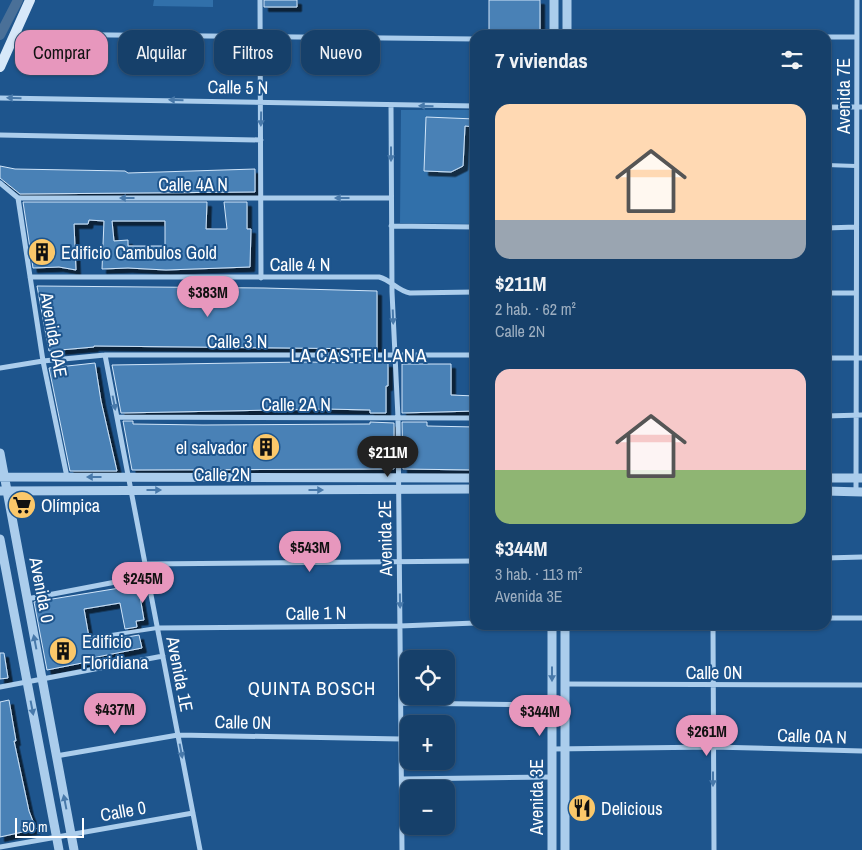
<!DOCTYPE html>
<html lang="es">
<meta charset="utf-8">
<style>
body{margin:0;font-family:"Archivo Narrow",sans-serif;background:#1f4770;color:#f1f3f6;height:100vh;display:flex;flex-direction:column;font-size:19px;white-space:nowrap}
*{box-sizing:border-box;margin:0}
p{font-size:16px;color:#9eafc1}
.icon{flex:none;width:28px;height:28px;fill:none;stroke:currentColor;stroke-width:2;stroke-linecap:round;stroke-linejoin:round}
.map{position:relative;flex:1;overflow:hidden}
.details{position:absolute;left:470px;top:30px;width:361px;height:600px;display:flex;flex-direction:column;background:#16406a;border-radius:15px;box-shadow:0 1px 4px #0004,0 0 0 1px #35597e}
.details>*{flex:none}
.guide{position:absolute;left:15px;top:30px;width:380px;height:45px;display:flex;gap:10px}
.fabs{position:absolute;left:400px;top:650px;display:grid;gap:10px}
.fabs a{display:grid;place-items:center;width:55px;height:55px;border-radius:10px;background:#16406a;box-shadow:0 1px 4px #0004,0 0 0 1px #35597e;font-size:25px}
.scale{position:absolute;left:15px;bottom:12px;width:69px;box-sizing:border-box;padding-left:5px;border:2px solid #fff;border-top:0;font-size:14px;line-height:18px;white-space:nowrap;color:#fff;-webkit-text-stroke:4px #1e558d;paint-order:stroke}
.price{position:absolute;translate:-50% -42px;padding:0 11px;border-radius:18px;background:#e797bd;color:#111;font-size:16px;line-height:32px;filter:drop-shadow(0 1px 2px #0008)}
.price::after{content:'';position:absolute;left:50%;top:30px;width:15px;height:11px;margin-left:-8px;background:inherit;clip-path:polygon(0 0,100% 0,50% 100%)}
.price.current{background:#222;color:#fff}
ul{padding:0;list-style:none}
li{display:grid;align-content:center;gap:10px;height:265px;padding:0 25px}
li span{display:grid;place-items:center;height:155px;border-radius:15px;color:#555}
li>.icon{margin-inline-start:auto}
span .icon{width:90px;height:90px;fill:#fffc;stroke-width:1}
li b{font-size:21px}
h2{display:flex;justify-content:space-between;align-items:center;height:60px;padding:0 25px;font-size:21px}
.pill{padding:0 18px;border-radius:15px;background:#16406a;box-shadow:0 1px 4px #0004,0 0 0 1px #35597e;font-size:18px;line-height:45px}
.pill.current{background:#e797bd;color:#111}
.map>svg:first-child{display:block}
.green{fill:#3170aa}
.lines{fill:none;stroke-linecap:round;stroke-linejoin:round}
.canal{stroke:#4a7098;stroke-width:10}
.building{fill:#4a81b6;stroke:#d0e5f9;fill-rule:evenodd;filter:url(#shadow)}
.service{stroke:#abcdec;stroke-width:4}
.minor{stroke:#abcdec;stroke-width:5}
.tertiary{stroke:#abcdec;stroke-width:9}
.secondary{stroke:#d7e8f9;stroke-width:10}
.oneway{fill:#4879aa}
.labels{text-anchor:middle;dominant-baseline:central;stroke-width:4;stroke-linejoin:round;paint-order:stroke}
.street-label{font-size:18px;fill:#fff;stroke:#1e558d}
.poi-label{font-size:18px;fill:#fff;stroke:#1e558d;text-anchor:start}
.neighbourhood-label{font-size:19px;letter-spacing:1px;fill:#fff;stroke:#1e558d}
</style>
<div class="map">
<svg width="862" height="850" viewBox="0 0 862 850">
<defs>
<filter id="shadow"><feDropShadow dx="4.5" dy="4.5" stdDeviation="0" flood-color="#0009"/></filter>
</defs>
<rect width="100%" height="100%" fill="#1e558d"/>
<!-- green -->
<path class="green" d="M154,0h59v7l-60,-1z
M401,110h74v114l-75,-1z"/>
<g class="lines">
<!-- canal -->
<path class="canal" d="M0,35l18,-35"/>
</g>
<!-- building -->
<path class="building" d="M264,0h33v7h-33z
M489,0h51v35l-51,-1z
M426,117l49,2v8l-10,-1 -2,40 -12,6 -27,-1z
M0,166l15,3 110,2 3,2 127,-4v23l-235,2 -20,-16z
M23,202h184l-1,27h21l-3,-27h23v27h4l-1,38 -84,3 -38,-2 -26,1 2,-48 -15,-1 -1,4h-14l2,46 -17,-3 -26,1zM112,221h53v25h-37v-6l-14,1z
M37,286l227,2 113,3v58l-283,-3v1l-45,4z
M303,362l85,1v23h-2v27h-16v-3l-44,-1 -205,4 -9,-48z
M95,363l6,38 16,70h-47l-21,-103z
M402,364h49v31l24,1v15l-73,2z
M123,421h10v3l70,1 167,-1v-2l24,1v46l-262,1z
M402,422h25v4l48,1v43l-72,-1z
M138,585l6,35 -8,1 1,6 -12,2 -5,-26 -36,6 6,34 49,-8 3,13 -55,11v3l-40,8 -13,-68z
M0,653h4l4,25 -8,1z
M9,700l7,41h-2l15,70 7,18 -36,8v-135z"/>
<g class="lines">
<!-- service -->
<path class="service" d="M826,165l30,1
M92,638l65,-10"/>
<!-- minor -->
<path class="minor" d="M260,0l1,278
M16,34l459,5
M826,37h31
M0,98l475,8
M391,105l1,187 6,126 4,432
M826,107h36
M0,135l261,5
M0,183l18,15h373
M18,198l25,163 24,116
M391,226l84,1
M826,228l30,-1
M30,277h349c12,3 19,14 31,16l65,-1
M826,293h29
M105,355l95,495
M826,358h36
M0,368l43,-7 62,-6h370
M826,416l36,-1
M117,417l358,1
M856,492l1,-492
M826,558l36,-1
M145,564l330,-3
M27,599l120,-23
M826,618h36
M713,625l1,225
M157,628l243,-2 75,-3
M565,684l297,1
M0,687l163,-31
M401,703l151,2
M552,749l161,-2 149,4
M56,756l122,-21 223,4
M402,779l150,-2
M0,847l193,-34"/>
<!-- tertiary -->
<path class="tertiary" d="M567,0v35
M554,35v-35
M0,453l74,397
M0,477l475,1
M826,478h36
M0,491l475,-2
M826,491l36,1
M0,539l59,311
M552,850v-225
M565,850v-225"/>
<!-- secondary -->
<path class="secondary" d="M0,67l30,-67"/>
</g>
<!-- one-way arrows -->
<defs><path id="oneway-solid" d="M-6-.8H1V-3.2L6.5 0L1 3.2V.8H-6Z" transform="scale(1.25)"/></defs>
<g class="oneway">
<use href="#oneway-solid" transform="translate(14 98) rotate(-179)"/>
<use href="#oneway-solid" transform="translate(176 100) rotate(-179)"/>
<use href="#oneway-solid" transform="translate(426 106) rotate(-179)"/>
<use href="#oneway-solid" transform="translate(261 119) rotate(91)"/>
<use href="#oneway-solid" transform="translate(391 154) rotate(90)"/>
<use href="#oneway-solid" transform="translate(127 198) rotate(180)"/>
<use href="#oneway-solid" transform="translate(342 198) rotate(180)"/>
<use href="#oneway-solid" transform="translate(393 317) rotate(88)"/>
<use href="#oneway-solid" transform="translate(114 403) rotate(79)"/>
<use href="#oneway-solid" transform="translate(94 477) rotate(-180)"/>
<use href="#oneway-solid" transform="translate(154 490)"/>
<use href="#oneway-solid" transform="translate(316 490)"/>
<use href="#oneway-solid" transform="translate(400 601) rotate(89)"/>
<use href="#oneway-solid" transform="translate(35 642) rotate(-101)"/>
<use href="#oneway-solid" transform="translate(552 674) rotate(90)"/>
<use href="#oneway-solid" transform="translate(32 708) rotate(79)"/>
<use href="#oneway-solid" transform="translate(181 751) rotate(79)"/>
<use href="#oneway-solid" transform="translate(713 779) rotate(90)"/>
<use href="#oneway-solid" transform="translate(65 802) rotate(-101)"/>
</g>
<!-- icons -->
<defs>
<symbol id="building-disc" viewBox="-11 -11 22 22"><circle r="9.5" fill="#fbc86a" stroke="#1e558d"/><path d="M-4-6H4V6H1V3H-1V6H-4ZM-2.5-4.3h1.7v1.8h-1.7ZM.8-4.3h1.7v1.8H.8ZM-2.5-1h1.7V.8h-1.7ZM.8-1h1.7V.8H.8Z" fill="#111"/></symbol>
<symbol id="supermarket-disc" viewBox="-11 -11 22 22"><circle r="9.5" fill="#fbc86a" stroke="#1e558d"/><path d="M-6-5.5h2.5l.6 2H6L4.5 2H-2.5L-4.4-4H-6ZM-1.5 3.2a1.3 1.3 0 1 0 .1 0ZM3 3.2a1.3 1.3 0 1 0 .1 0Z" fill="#111"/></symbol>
<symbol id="restaurant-disc" viewBox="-11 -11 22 22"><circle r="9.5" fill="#fbc86a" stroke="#1e558d"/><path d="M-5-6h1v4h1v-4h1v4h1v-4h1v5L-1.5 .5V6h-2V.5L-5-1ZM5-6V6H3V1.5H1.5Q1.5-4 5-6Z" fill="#111"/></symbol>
</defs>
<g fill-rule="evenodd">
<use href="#building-disc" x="26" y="236" width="32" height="32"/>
<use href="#building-disc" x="250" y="431" width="32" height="32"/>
<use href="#supermarket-disc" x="6" y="489" width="32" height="32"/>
<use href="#building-disc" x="47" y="635" width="32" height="32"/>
<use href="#restaurant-disc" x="566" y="792" width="32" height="32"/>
</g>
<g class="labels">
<!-- street labels -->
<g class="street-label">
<text transform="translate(238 87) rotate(1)">Calle 5 N</text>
<text transform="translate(843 96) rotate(-90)">Avenida 7E</text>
<text x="193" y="184">Calle 4A N</text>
<text x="300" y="264">Calle 4 N</text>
<text transform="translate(54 335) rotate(80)">Avenida 0AE</text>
<text x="237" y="341">Calle 3 N</text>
<text x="296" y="404">Calle 2A N</text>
<text x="222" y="474">Calle 2N</text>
<text transform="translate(385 538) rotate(-91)">Avenida 2E</text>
<text transform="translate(42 590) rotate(79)">Avenida 0</text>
<text transform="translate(316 613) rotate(-1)">Calle 1 N</text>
<text x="714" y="672">Calle 0N</text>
<text transform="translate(180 674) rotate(79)">Avenida 1E</text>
<text transform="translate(243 722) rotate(1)">Calle 0N</text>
<text transform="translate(812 736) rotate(2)">Calle 0A N</text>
<text transform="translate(536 797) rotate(-90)">Avenida 3E</text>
<text transform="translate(123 811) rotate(-10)">Calle 0</text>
</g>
<!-- poi labels -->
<g class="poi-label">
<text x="61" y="252">Edificio Cambulos Gold</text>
<text x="247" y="447" text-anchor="end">el salvador</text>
<text x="41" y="505">Olímpica</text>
<text x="82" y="641">Edificio<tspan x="82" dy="21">Floridiana</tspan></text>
<text x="601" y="808">Delicious</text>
</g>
<!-- neighbourhood labels -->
<g class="neighbourhood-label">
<text x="359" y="355">LA CASTELLANA</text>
<text x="312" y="688">QUINTA BOSCH</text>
</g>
</g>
</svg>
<div class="fabs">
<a><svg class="icon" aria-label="locate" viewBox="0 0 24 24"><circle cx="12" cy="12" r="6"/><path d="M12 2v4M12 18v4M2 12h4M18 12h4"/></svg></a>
<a>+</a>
<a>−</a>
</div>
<div class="scale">50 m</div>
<b class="price" style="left:208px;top:318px">$383M</b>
<b class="price current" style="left:388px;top:478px">$211M</b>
<b class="price" style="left:310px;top:573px">$543M</b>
<b class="price" style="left:143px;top:604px">$245M</b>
<b class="price" style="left:115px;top:735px">$437M</b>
<b class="price" style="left:540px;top:737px">$344M</b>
<b class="price" style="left:707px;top:757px">$261M</b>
<div class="guide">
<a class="pill current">Comprar</a>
<a class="pill">Alquilar</a>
<a class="pill">Filtros</a>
<a class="pill">Nuevo</a>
</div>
<section class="details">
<h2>7 viviendas<svg class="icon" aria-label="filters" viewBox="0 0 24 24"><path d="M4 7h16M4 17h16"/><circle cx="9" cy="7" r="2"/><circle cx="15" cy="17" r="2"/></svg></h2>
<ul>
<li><span style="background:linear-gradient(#ffd9b3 75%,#9aa5b1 0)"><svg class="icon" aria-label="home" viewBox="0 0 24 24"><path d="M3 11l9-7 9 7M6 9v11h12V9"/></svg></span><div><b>$211M</b><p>2 hab. · 62 m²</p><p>Calle 2N</p></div></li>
<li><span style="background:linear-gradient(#f6c9c9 65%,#8fb573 0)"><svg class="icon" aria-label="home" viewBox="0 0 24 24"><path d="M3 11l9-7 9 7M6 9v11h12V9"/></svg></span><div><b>$344M</b><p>3 hab. · 113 m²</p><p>Avenida 3E</p></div></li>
</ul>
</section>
</div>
